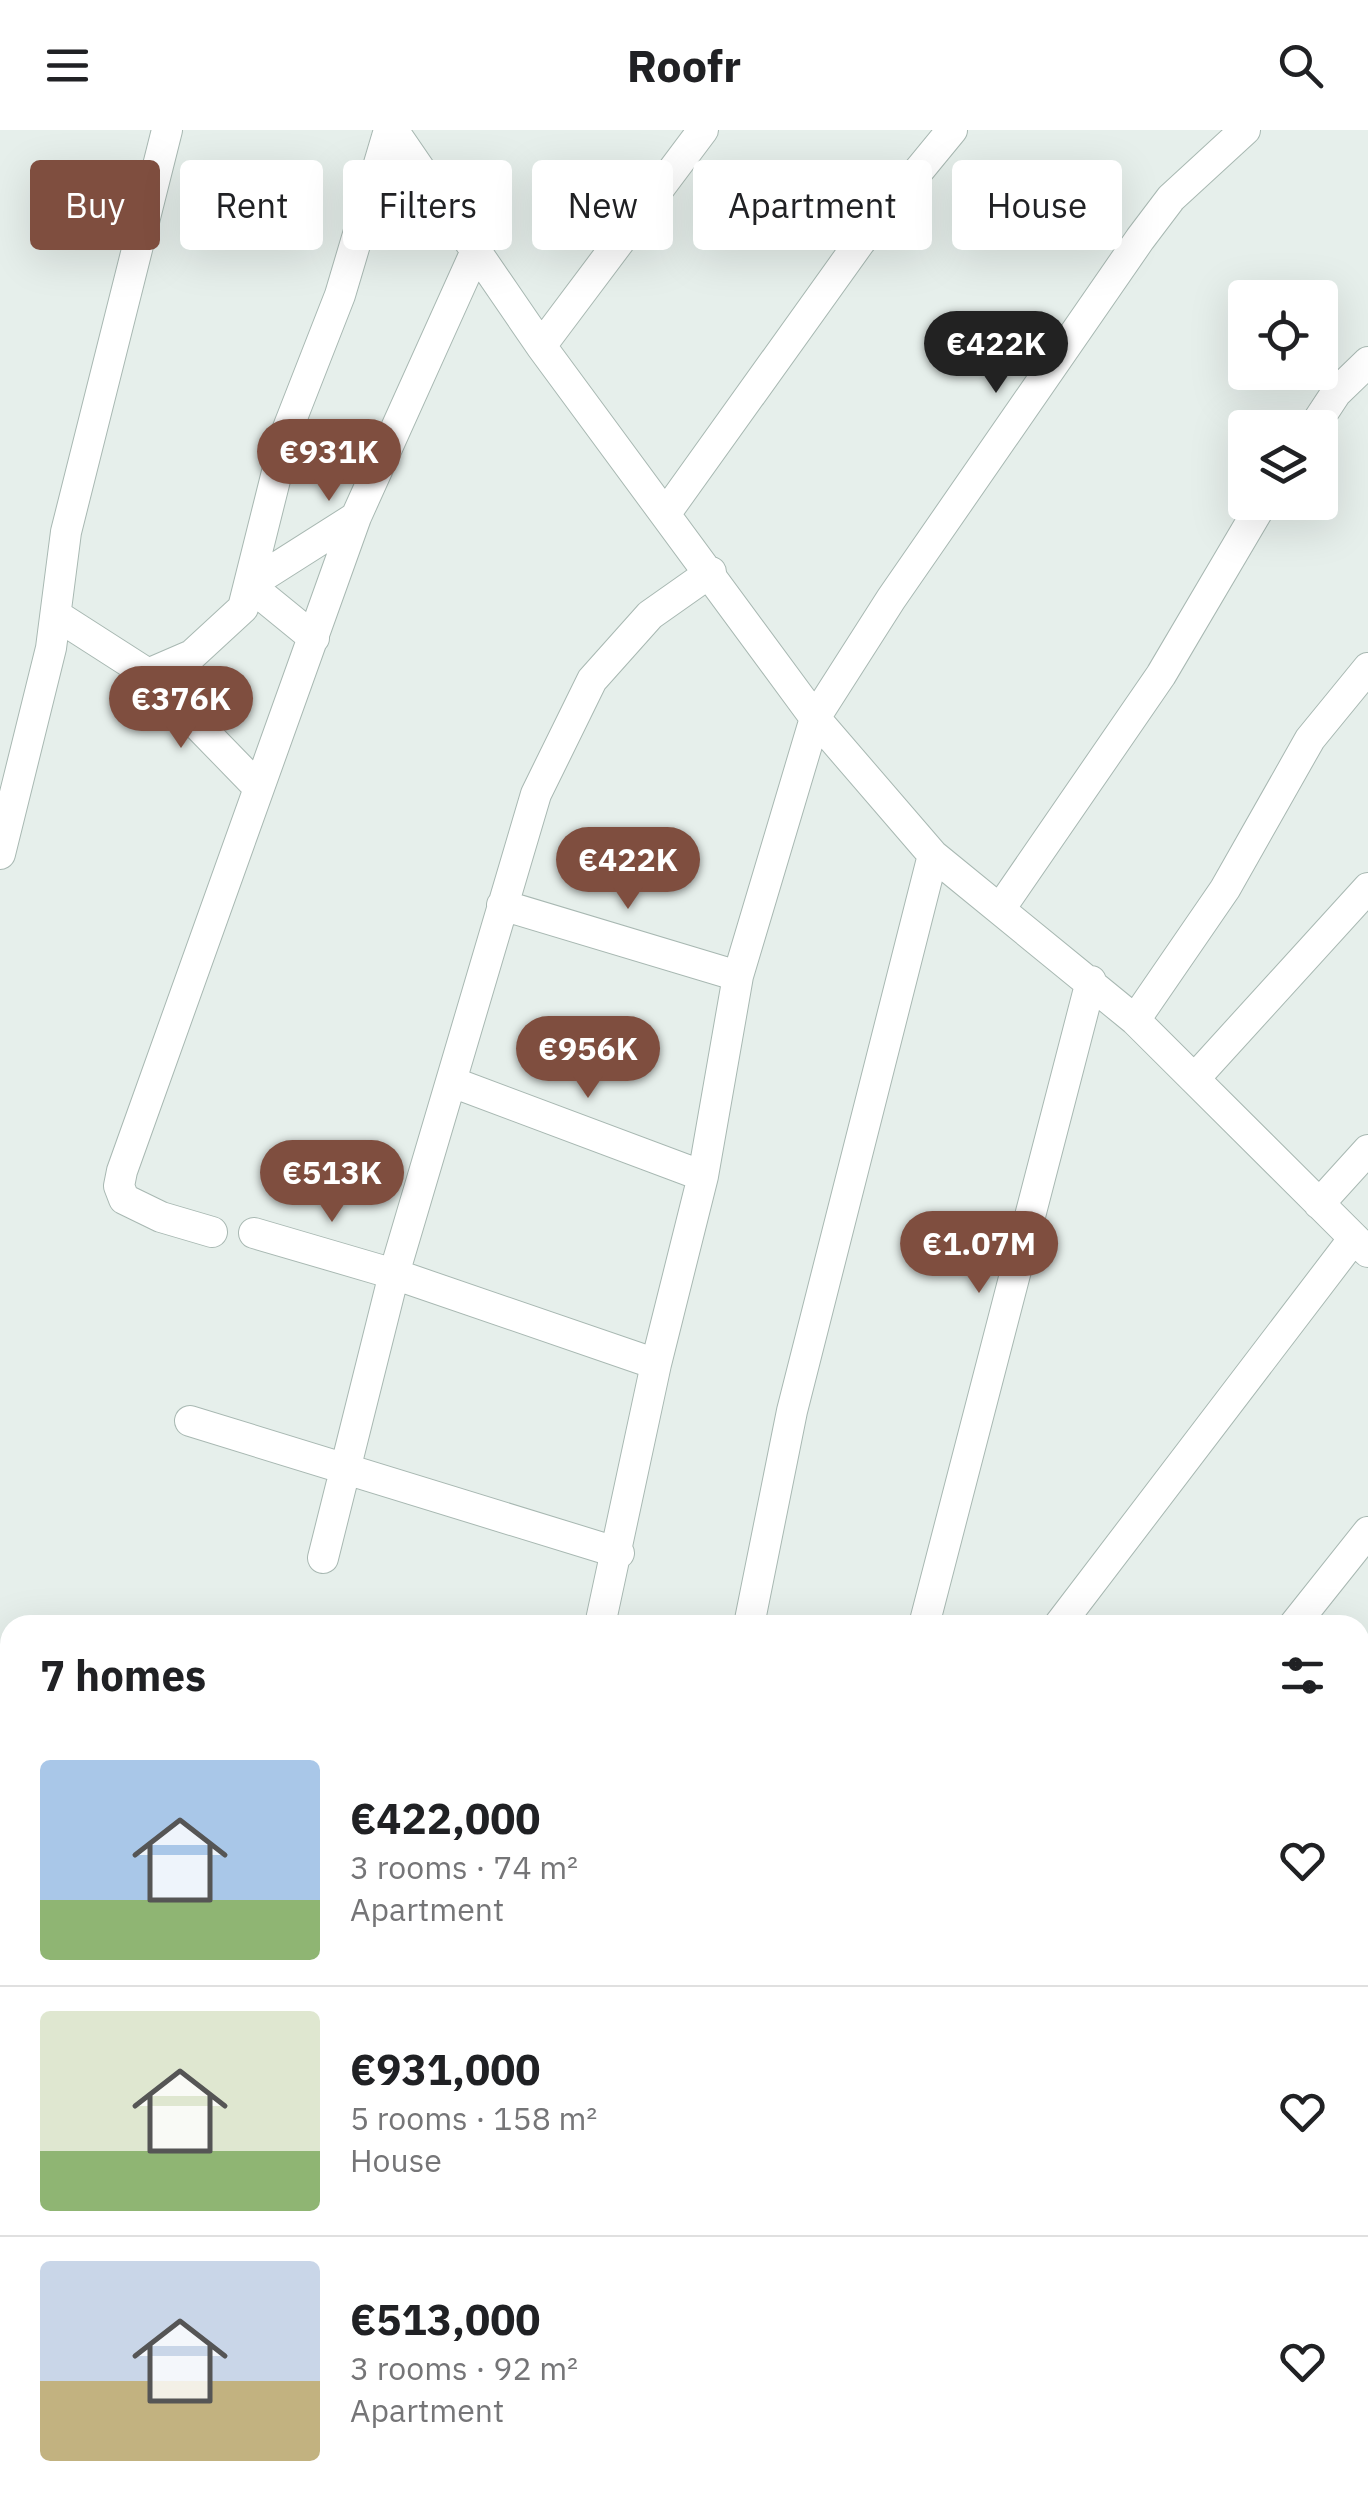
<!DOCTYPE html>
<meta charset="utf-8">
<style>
body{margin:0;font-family:"IBM Plex Sans",sans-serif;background:#f6f6f6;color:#202124;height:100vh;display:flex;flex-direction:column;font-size:38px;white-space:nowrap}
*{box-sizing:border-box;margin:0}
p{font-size:32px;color:#757577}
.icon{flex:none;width:55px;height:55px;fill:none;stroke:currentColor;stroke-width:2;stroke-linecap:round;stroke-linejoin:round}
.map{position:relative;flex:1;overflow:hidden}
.side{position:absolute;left:0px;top:1485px;width:1370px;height:892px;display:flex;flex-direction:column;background:#fff;border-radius:30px 30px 0 0;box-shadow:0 10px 40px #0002}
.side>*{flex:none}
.hud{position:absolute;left:30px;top:30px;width:1310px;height:90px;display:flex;gap:20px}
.buttons{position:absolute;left:1228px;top:150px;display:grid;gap:20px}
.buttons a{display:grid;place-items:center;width:110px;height:110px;border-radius:10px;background:#fff;box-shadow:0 10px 40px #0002;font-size:50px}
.price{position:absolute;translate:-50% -85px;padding:0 22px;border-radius:35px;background:#7f4e3f;color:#fff;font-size:32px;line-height:65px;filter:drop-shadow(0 2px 5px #0008)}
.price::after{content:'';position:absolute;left:50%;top:60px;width:30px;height:22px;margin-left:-15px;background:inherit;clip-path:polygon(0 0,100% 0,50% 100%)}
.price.on{background:#222;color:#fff}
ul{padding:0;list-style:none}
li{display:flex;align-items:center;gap:30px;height:250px;padding:0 40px}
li+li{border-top:2px solid #e0e0e0}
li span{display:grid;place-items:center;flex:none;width:280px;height:200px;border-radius:10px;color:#555}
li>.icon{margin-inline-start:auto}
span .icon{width:120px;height:120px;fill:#fffc;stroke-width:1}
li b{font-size:42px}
h2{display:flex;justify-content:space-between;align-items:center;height:120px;padding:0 40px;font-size:42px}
.tag{padding:0 35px;border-radius:10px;background:#fff;box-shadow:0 10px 40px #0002;font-size:35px;line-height:90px}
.tag.on{background:#7f4e3f;color:#fff}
header{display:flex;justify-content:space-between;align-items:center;height:130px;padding:0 40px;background:#fff;font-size:45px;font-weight:700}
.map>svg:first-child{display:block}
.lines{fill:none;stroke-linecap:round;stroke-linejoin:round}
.minor-casing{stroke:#a8b8b2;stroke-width:32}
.minor{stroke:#fff;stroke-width:30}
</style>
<header><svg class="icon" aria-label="menu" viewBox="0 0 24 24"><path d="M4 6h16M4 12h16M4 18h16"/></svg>Roofr<svg class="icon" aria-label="search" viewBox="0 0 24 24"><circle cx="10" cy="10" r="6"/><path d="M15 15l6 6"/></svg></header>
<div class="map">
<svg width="1368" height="2377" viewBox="0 0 1368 2377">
<rect width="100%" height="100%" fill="#e6efeb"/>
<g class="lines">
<defs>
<path id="minor" d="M393,0l148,216 274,372 118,137 202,165 233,232
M541,216l162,-216
M1313,298l23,-35 32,-31
M666,383l194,-271 92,-112
M56,485l92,59 44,-19 51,-47 45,-180 52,-133 49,-165
M314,508l-65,-53 107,-68
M148,544l109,112
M0,724l51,-206 15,-116 101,-402
M502,775l236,71
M1000,779l161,-234 102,-173
M1135,890l90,-131 85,-150 58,-71
M1196,947l172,-189
M452,952l251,94
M1319,1074l49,-54
M212,1102l-51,-15 -37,-18 -5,-13 3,-15 234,-654 119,-264
M254,1103l140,41 262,90
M190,1291l429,132
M323,1428l71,-284 142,-480 56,-114 58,-65 61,-43
M600,1495l56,-261 47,-188 35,-200 77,-258 76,-119 249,-360 31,-41 74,-68
M749,1495l43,-214 141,-556
M924,1495l167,-644
M1059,1495l295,-387
M1294,1495l74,-93
M1360,1725l8,-9
M1360,2221l8,5
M1294,2368l16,9"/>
</defs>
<!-- minor casing -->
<use href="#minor" class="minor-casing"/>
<!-- minor -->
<use href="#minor" class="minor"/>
</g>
</svg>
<div class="buttons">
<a><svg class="icon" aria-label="locate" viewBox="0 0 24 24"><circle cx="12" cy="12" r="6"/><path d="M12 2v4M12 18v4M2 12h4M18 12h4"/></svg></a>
<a><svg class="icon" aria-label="layers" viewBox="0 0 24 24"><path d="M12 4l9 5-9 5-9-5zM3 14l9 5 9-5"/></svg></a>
</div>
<b class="price on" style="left:996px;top:266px">€422K</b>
<b class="price" style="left:329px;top:374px">€931K</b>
<b class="price" style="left:181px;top:621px">€376K</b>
<b class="price" style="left:628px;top:782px">€422K</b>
<b class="price" style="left:588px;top:971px">€956K</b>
<b class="price" style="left:332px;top:1095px">€513K</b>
<b class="price" style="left:979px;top:1166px">€1.07M</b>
<div class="hud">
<a class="tag on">Buy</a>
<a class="tag">Rent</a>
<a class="tag">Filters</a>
<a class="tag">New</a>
<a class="tag">Apartment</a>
<a class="tag">House</a>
</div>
<section class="side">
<h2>7 homes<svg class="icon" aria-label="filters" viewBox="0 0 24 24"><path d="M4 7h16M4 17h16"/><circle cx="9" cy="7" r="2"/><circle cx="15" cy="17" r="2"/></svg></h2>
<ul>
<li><span style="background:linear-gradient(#a9c7e8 70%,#8fb573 0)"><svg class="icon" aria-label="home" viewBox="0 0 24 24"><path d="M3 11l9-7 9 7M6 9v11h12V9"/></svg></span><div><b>€422,000</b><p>3 rooms · 74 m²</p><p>Apartment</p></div><svg class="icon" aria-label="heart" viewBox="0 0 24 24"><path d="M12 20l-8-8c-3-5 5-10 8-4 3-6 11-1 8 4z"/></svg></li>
<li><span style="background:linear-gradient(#dfe7d0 70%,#8fb573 0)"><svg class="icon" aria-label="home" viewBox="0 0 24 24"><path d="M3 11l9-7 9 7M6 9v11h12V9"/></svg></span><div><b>€931,000</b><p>5 rooms · 158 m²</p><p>House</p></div><svg class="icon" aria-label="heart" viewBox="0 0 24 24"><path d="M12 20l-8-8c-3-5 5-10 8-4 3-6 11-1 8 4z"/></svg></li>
<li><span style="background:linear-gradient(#c9d6e8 60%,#c2b280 0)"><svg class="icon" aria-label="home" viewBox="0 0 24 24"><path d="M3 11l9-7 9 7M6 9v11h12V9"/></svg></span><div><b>€513,000</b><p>3 rooms · 92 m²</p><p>Apartment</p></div><svg class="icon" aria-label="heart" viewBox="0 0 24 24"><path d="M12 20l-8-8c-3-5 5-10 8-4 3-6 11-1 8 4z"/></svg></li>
</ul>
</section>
</div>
